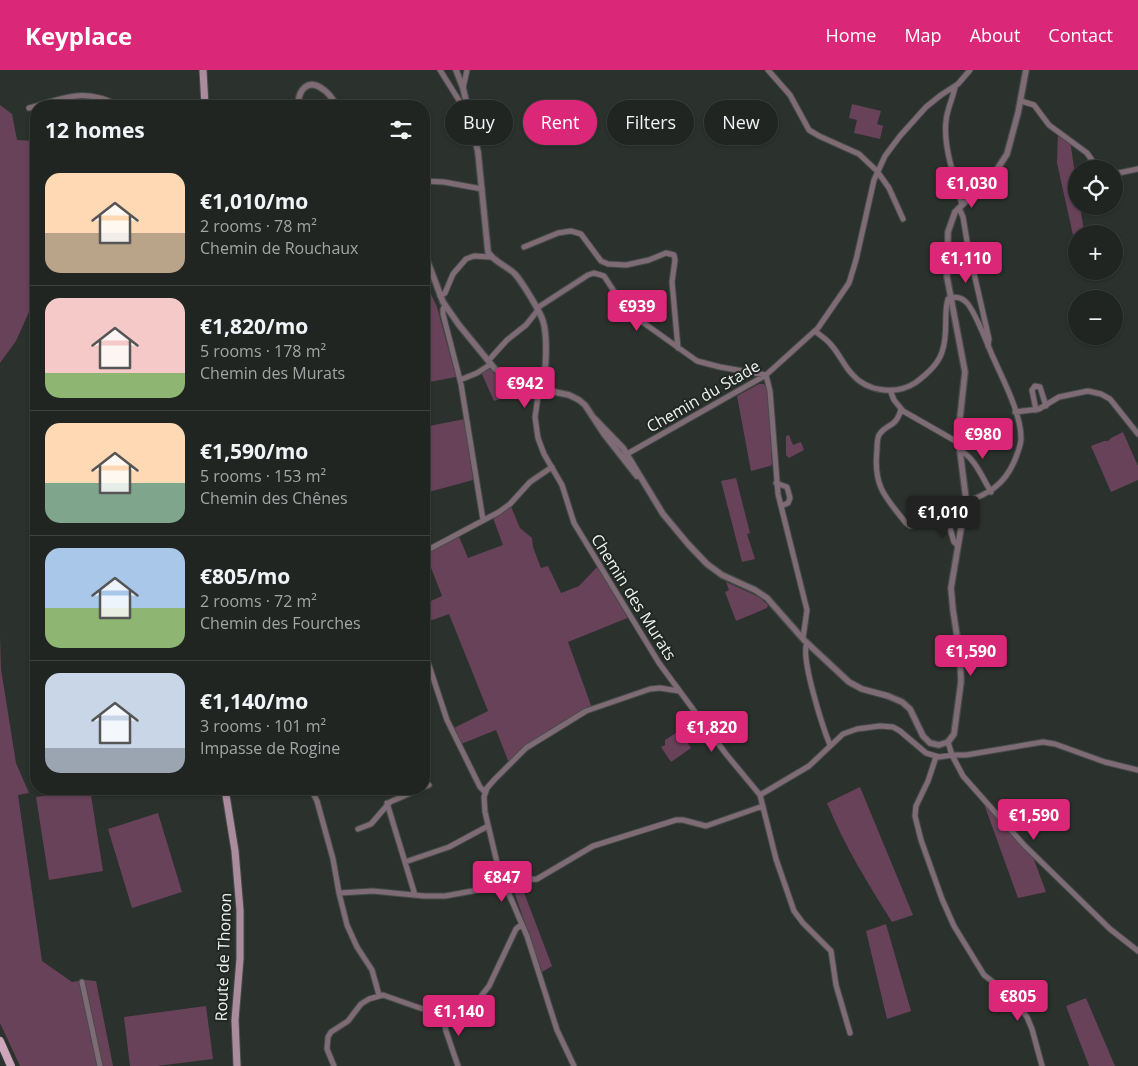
<!DOCTYPE html>
<meta charset="utf-8">
<style>
body{margin:0;font-family:"Open Sans",sans-serif;background:#282d2a;color:#f1f3f6;height:100vh;display:flex;flex-direction:column;font-size:19px;white-space:nowrap}
*{box-sizing:border-box;margin:0}
p{font-size:16px;color:#a2a5a5}
.icon{flex:none;width:28px;height:28px;fill:none;stroke:currentColor;stroke-width:2;stroke-linecap:round;stroke-linejoin:round}
.map{position:relative;flex:1;overflow:hidden}
.sheet{position:absolute;left:30px;top:30px;width:400px;height:695px;display:flex;flex-direction:column;background:#202522;border-radius:20px;box-shadow:0 1px 4px #0004,0 0 0 1px #3d4240}
.sheet>*{flex:none}
.guide{position:absolute;left:445px;top:30px;width:475px;height:45px;display:flex;gap:10px}
.fabs{position:absolute;left:1068px;top:90px;display:grid;gap:10px}
.fabs a{display:grid;place-items:center;width:55px;height:55px;border-radius:50%;background:#202522;box-shadow:0 1px 4px #0004,0 0 0 1px #3d4240;font-size:25px}
.price{position:absolute;translate:-50% -42px;padding:0 11px;border-radius:5px;background:#db2777;color:#fff;font-size:16px;line-height:32px;filter:drop-shadow(0 1px 2px #0008)}
.price::after{content:'';position:absolute;left:50%;top:30px;width:15px;height:11px;margin-left:-8px;background:inherit;clip-path:polygon(0 0,100% 0,50% 100%)}
.price.on{background:#222;color:#fff}
ul{padding:0;list-style:none}
li{display:flex;align-items:center;gap:15px;height:125px;padding:0 15px}
li+li{border-top:1px solid #3d4240}
li span{display:grid;place-items:center;flex:none;width:140px;height:100px;border-radius:15px;color:#555}
li>.icon{margin-inline-start:auto}
span .icon{width:60px;height:60px;fill:#fffc;stroke-width:1}
li b{font-size:21px}
h2{display:flex;justify-content:space-between;align-items:center;height:60px;padding:0 15px;font-size:21px}
.chip{padding:0 18px;border-radius:22px;background:#202522;box-shadow:0 1px 4px #0004,0 0 0 1px #3d4240;font-size:18px;line-height:45px}
.chip.on{background:#db2777;color:#fff}
header{display:flex;align-items:center;gap:30px;box-sizing:border-box;height:70px;padding:0 25px;background:#db2777;color:#fff}
header strong{font-size:24px}
nav{display:flex;gap:28px;margin-inline-start:auto;font-size:18px}
.map>svg:first-child{display:block}
.green{fill:#684259}
.lines{fill:none;stroke-linecap:round;stroke-linejoin:round}
.minor-casing{stroke:#464c48;stroke-width:7}
.tertiary-casing{stroke:#464c48;stroke-width:8}
.secondary-casing{stroke:#464c48;stroke-width:9}
.primary-casing{stroke:#464c48;stroke-width:9}
.minor{stroke:#7e6b75;stroke-width:5}
.tertiary{stroke:#7e6b75;stroke-width:5.5}
.secondary{stroke:#ab8c9d;stroke-width:7}
.primary{stroke:#cda6bc;stroke-width:8}
.labels{text-anchor:middle;dominant-baseline:central;stroke-width:4;stroke-linejoin:round;paint-order:stroke}
.street-label{font-size:16px;fill:#eff3f0;stroke:#212723}
</style>
<header>
<strong>Keyplace</strong>
<nav><a>Home</a><a>Map</a><a>About</a><a>Contact</a></nav>
</header>
<div class="map">
<svg width="1138" height="996" viewBox="0 0 1138 996">
<rect width="100%" height="100%" fill="#2b312d"/>
<!-- green -->
<path class="green" d="M852,34l29,7 -4,13 6,2 -3,13 -26,-6 3,-13 -8,-2z
M0,35l12,9 5,26 19,1v155l-20,45 -16,22z
M1058,61l12,9 6,41v25h4l4,25 -11,4 -16,-72z
M424,222h6l7,15 19,70 -32,6z
M490,298l14,13 21,9 -31,11 -13,-29z
M759,314h5l4,6 4,74 -2,2 -19,5 -14,-75z
M465,349l8,61 -48,13 4,23 -5,2v-91z
M1123,362l15,34v14l-27,12 -20,-46 13,-5h4l3,-3z
M789,365l4,10 8,-3 3,8 -15,8 -3,-3v-19z
M736,408l14,55 -3,1 8,25 -13,3 -21,-81z
M510,434l10,24 12,10 1,9 8,21 7,-2 13,27 18,-7 20,-21 31,52 -62,25 24,66 -66,40 -17,15 -13,-33 -35,14 -7,-16 34,-17 -39,-97 -25,9v-19l18,-8 -17,-44 33,-18 10,24 35,-13 -11,-30z
M726,512l33,15 9,8 -1,3 -31,13 -11,-29 4,-2z
M0,565l1,34 15,94 13,30 -11,2 24,166 30,21 14,-2 10,1 17,85h-93l-20,-43z
M679,661l12,17 -20,14 -10,-15 4,-2v-5z
M860,717l53,128 -21,7c-25,-40 -47,-75 -65,-119z
M90,719l13,82 -54,9 -13,-83z
M984,734l49,53 13,35 -28,6z
M158,743l24,79 -50,16 -24,-79z
M509,807l7,2 4,3 32,84 -10,6z
M886,854l25,87 -24,8 -21,-88z
M1086,928l29,68h-26l-23,-60z
M206,936l7,53 -56,7h-27l-6,-49z"/>
<g class="lines">
<defs>
<path id="minor" d="M440,0l20,32 7,4
M768,0l22,25 19,35 10,6 40,18 18,17 12,17 14,31
M955,17c-2,11 -8,22 -9,34 -3,26 9,58 16,84
M463,18l4,-18
M1021,31l13,4 15,20 38,28 11,16
M29,38c34,-10 56,-21 90,-2
M1114,104l24,-5
M424,111l20,1 38,7
M959,138l4,9 5,30 21,92 -1,7
M524,177l34,-14 13,-2 10,3 20,27 7,3 18,1 23,-5 17,-7 8,2 1,5 -3,22 6,66
M440,226l5,-3 8,-19 13,-15 8,-3 17,1
M445,235l-2,4v5l18,70 22,136
M537,238l51,-33 6,-2 10,3 23,35 70,50 23,6 46,8
M815,261c6,5 13,9 17,15 8,9 12,20 20,28 15,18 44,21 63,9 11,-8 23,-18 27,-31 7,-20 1,-37 6,-53 6,-3 13,-2 18,3 9,8 21,42 27,55 10,23 29,58 28,83 -1,8 -4,15 -7,22 -10,23 -26,32 -48,40
M488,291l19,-21 19,-15 12,-15
M766,305l4,16 8,103 29,116 -4,28
M460,310l17,-7 14,-9
M539,320l-4,27 3,21 6,16 18,31 12,38 85,140 67,91 34,41 16,64 18,52 9,12 28,28 5,34 14,48
M890,320l4,10 9,11 56,32
M901,339c-5,20 -15,14 -22,26 -2,4 -2,10 -2,15 -4,36 8,47 29,73l4,3 55,-21
M1036,340l-4,-20 3,-4 5,1 6,19
M1015,342l24,-3 20,-12 29,-6 13,3 9,5 28,35
M960,381c14,5 23,28 31,41
M627,384l139,-79 52,-47 31,-45 7,-23 18,-80 11,-24 15,-20 26,-29 15,-12 17,-11 12,-14
M776,413l11,4 3,11 -2,5 -7,3
M937,446l12,9 5,17 4,4
M424,482l75,-40 11,-8 20,-22 22,-15
M807,573c-7,14 16,85 23,102
M424,580l23,70 33,67 5,5
M948,672l4,13 11,21 61,69 86,84 28,22
M936,687l-8,24 -12,25 -1,10 6,24 21,59 12,27 30,49 26,20 17,22 5,12 10,37
M424,717l5,-2
M311,719l6,12 16,58 6,34 8,32 10,22 15,23 7,25
M760,725l49,-29 34,-32 14,-5 23,-3 13,1 7,4 26,22 13,4 13,-2h14l77,-13 12,2 50,18 33,8
M387,733l28,92
M358,759l13,-5 19,-22 30,-13
M405,792l44,-15 39,-21
M500,804c13,-2 24,7 37,5l56,-33 83,-26h7l23,6 57,-20
M339,823l34,-2 51,5h21l33,-6 22,-16
M82,912l18,84
M442,942l4,19 12,35
M334,996l-7,-17 1,-12 3,-5 17,-11 13,-17 8,-5 14,-4 37,13 19,4 8,-1 31,-11 11,-14 27,-57 6,-5
M574,996l-17,-36 -30,-94 -28,-65 -14,-59 -1,-15 3,-9 8,-9 31,-31 60,-37 64,-22 10,-1 19,3"/>
<path id="tertiary" d="M456,0l7,18 15,64 10,100c6,10 19,14 27,22 7,8 25,37 28,47 5,16 3,53 -1,70
M298,36c0,-16 10,-29 26,-16 6,4 9,10 13,16
M424,182l19,50 16,23 36,44 12,10 10,5 52,11 10,5 6,5 19,29 33,42
M594,348l29,30 40,66 25,30 19,20 15,11 33,15 12,8 37,42 45,42 13,7 26,7 14,6 8,7 13,27 7,7 9,2 9,-3 6,-8 7,-52 -1,-26 -7,-46 -2,-22 15,-89 -8,-63 7,-64 -18,-95 1,-45 7,-20 39,-38 13,-20 11,-41 8,-43"/>
<path id="secondary" d="M203,0l2,36
M225,719l10,62 5,59v49l-5,61 2,46"/>
<path id="primary" d="M0,971l11,25"/>
</defs>
<!-- minor casing -->
<use href="#minor" class="minor-casing"/>
<!-- tertiary casing -->
<use href="#tertiary" class="tertiary-casing"/>
<!-- secondary casing -->
<use href="#secondary" class="secondary-casing"/>
<!-- primary casing -->
<use href="#primary" class="primary-casing"/>
<!-- minor -->
<use href="#minor" class="minor"/>
<!-- tertiary -->
<use href="#tertiary" class="tertiary"/>
<!-- secondary -->
<use href="#secondary" class="secondary"/>
<!-- primary -->
<use href="#primary" class="primary"/>
</g>
<g class="labels">
<!-- street labels -->
<g class="street-label">
<text transform="translate(703 326) rotate(-30)">Chemin du Stade</text>
<text transform="translate(634 527) rotate(58)">Chemin des Murats</text>
<text transform="translate(223 887) rotate(-88)">Route de Thonon</text>
</g>
</g>
</svg>
<div class="fabs">
<a><svg class="icon" aria-label="locate" viewBox="0 0 24 24"><circle cx="12" cy="12" r="6"/><path d="M12 2v4M12 18v4M2 12h4M18 12h4"/></svg></a>
<a>+</a>
<a>−</a>
</div>
<b class="price" style="left:972px;top:139px">€1,030</b>
<b class="price" style="left:966px;top:214px">€1,110</b>
<b class="price" style="left:637px;top:262px">€939</b>
<b class="price" style="left:525px;top:339px">€942</b>
<b class="price" style="left:983px;top:390px">€980</b>
<b class="price on" style="left:943px;top:468px">€1,010</b>
<b class="price" style="left:971px;top:607px">€1,590</b>
<b class="price" style="left:712px;top:683px">€1,820</b>
<b class="price" style="left:1034px;top:771px">€1,590</b>
<b class="price" style="left:502px;top:833px">€847</b>
<b class="price" style="left:1018px;top:952px">€805</b>
<b class="price" style="left:459px;top:967px">€1,140</b>
<div class="guide">
<a class="chip">Buy</a>
<a class="chip on">Rent</a>
<a class="chip">Filters</a>
<a class="chip">New</a>
</div>
<section class="sheet">
<h2>12 homes<svg class="icon" aria-label="filters" viewBox="0 0 24 24"><path d="M4 7h16M4 17h16"/><circle cx="9" cy="7" r="2"/><circle cx="15" cy="17" r="2"/></svg></h2>
<ul>
<li><span style="background:linear-gradient(#ffd9b3 60%,#b9a48a 0)"><svg class="icon" aria-label="home" viewBox="0 0 24 24"><path d="M3 11l9-7 9 7M6 9v11h12V9"/></svg></span><div><b>€1,010/mo</b><p>2 rooms · 78 m²</p><p>Chemin de Rouchaux</p></div></li>
<li><span style="background:linear-gradient(#f6c9c9 75%,#8fb573 0)"><svg class="icon" aria-label="home" viewBox="0 0 24 24"><path d="M3 11l9-7 9 7M6 9v11h12V9"/></svg></span><div><b>€1,820/mo</b><p>5 rooms · 178 m²</p><p>Chemin des Murats</p></div></li>
<li><span style="background:linear-gradient(#ffd9b3 60%,#7fa58c 0)"><svg class="icon" aria-label="home" viewBox="0 0 24 24"><path d="M3 11l9-7 9 7M6 9v11h12V9"/></svg></span><div><b>€1,590/mo</b><p>5 rooms · 153 m²</p><p>Chemin des Chênes</p></div></li>
<li><span style="background:linear-gradient(#a9c7e8 60%,#8fb573 0)"><svg class="icon" aria-label="home" viewBox="0 0 24 24"><path d="M3 11l9-7 9 7M6 9v11h12V9"/></svg></span><div><b>€805/mo</b><p>2 rooms · 72 m²</p><p>Chemin des Fourches</p></div></li>
<li><span style="background:linear-gradient(#c9d6e8 75%,#9aa5b1 0)"><svg class="icon" aria-label="home" viewBox="0 0 24 24"><path d="M3 11l9-7 9 7M6 9v11h12V9"/></svg></span><div><b>€1,140/mo</b><p>3 rooms · 101 m²</p><p>Impasse de Rogine</p></div></li>
</ul>
</section>
</div>
